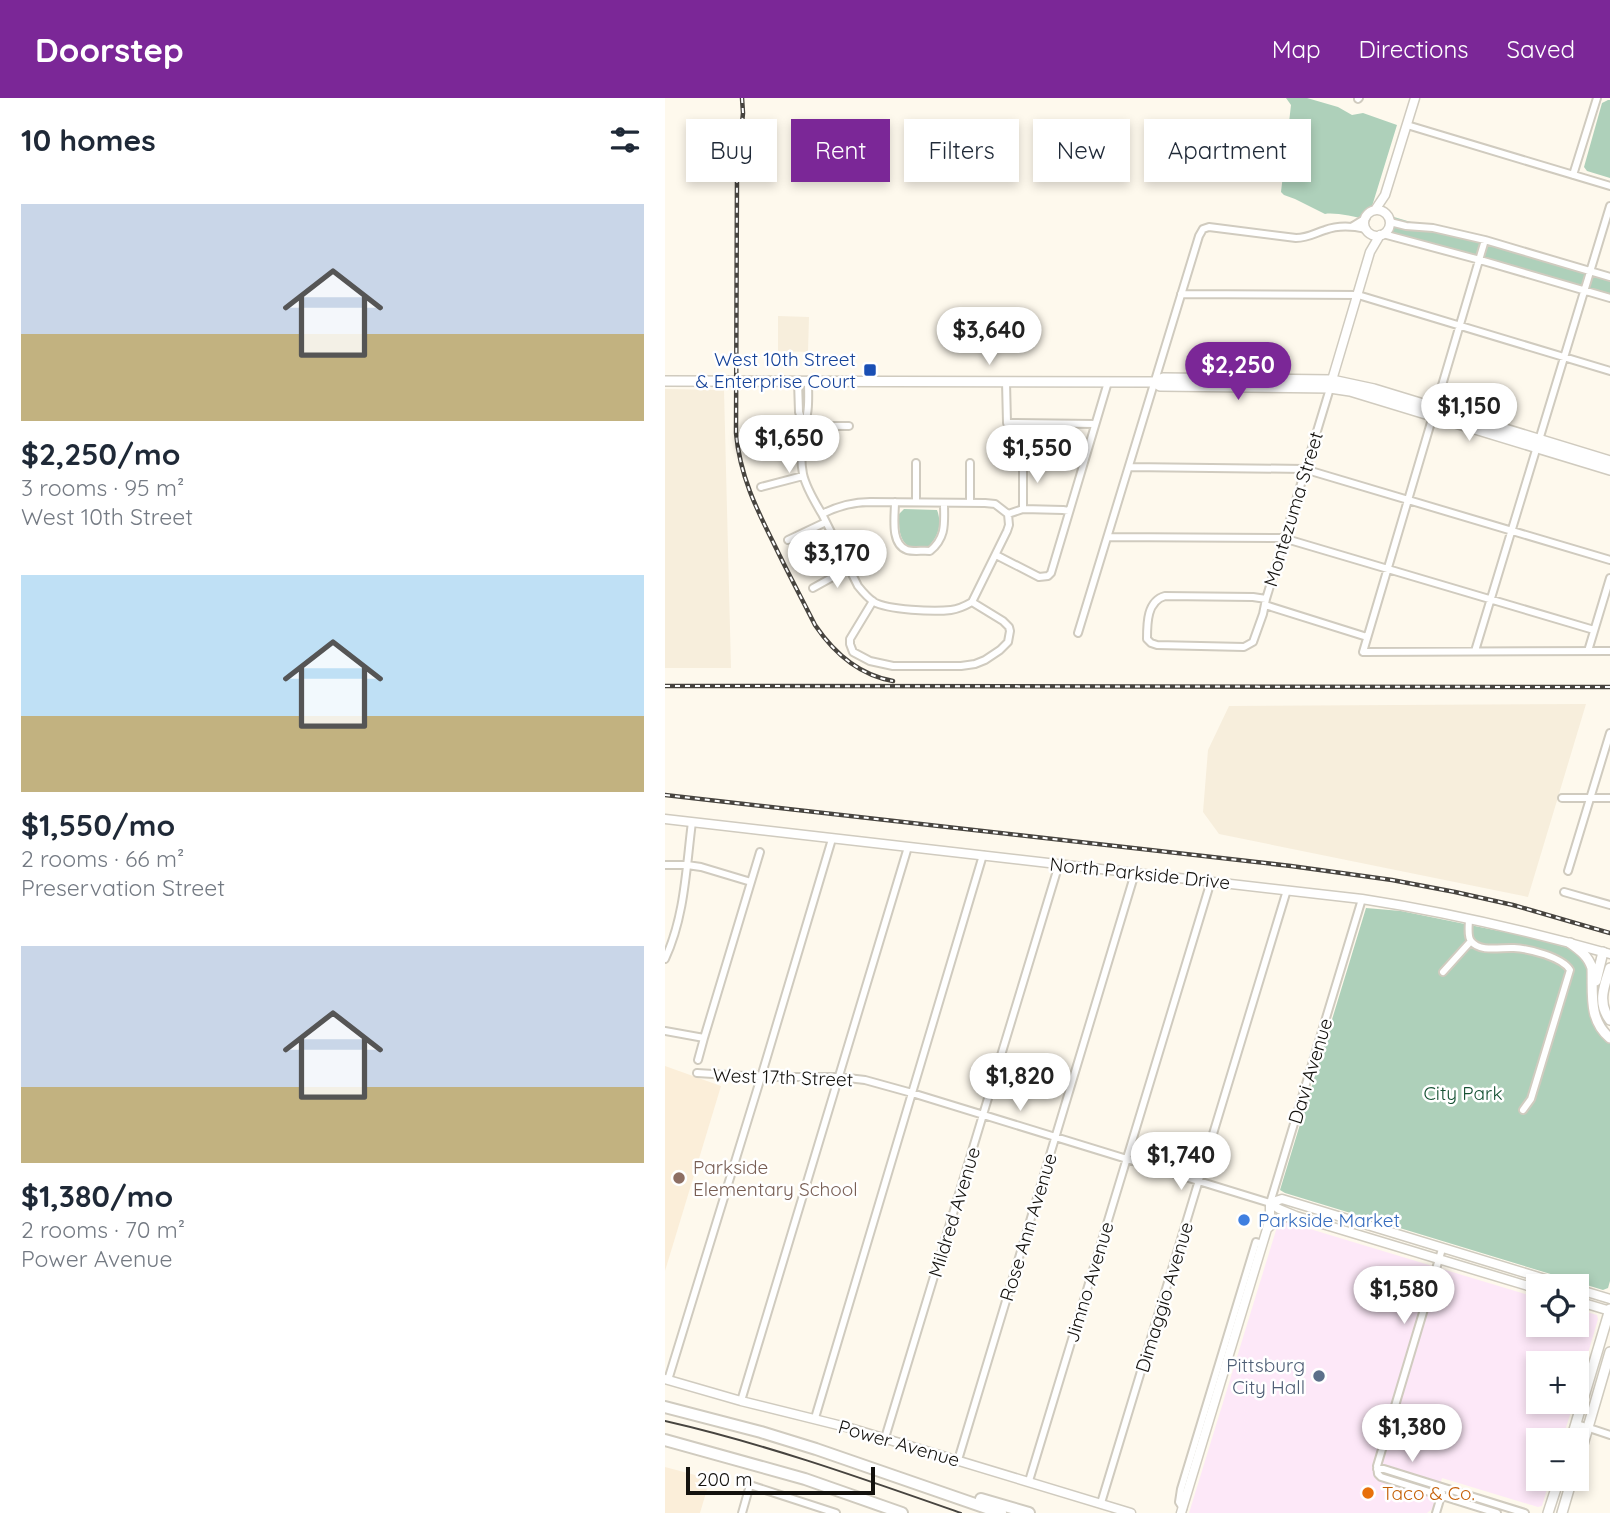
<!DOCTYPE html>
<meta charset="utf-8">
<style>
body{margin:0;font-family:Quicksand,sans-serif;background:#f2f2f3;color:#1f2937;height:100vh;display:flex;flex-direction:column;font-size:26px;white-space:nowrap}
*{box-sizing:border-box;margin:0}
p{font-size:23px;color:#747a83}
.icon{flex:none;width:38px;height:38px;fill:none;stroke:currentColor;stroke-width:2;stroke-linecap:round;stroke-linejoin:round}
.map{position:relative;flex:1;overflow:hidden}
.details{display:flex;flex-direction:column;background:#fff;width:665px}
.details>*{flex:none}
.guide{position:absolute;left:21px;top:21px;width:665px;height:63px;display:flex;gap:14px}
.fabs{position:absolute;left:861px;top:1176px;display:grid;gap:14px}
.fabs a{display:grid;place-items:center;width:63px;height:63px;border-radius:0px;background:#fff;box-shadow:0 4px 10px #0003;font-size:35px}
.scale{position:absolute;left:21px;bottom:18px;width:189px;box-sizing:border-box;padding-left:7px;border:4px solid #14120e;border-top:0;font-size:19px;line-height:24px;white-space:nowrap;color:#14120e;-webkit-text-stroke:5px #fff;paint-order:stroke}
.price{position:absolute;translate:-50% -60px;padding:0 16px;border-radius:24px;background:#fff;color:#222;font-size:23px;line-height:46px;filter:drop-shadow(0 2px 4px #0008)}
.price::after{content:'';position:absolute;left:50%;top:42px;width:21px;height:16px;margin-left:-10px;background:inherit;clip-path:polygon(0 0,100% 0,50% 100%)}
.price.active{background:#7b2797;color:#fff}
ul{padding:0;list-style:none}
li{display:grid;align-content:center;gap:14px;height:371px;padding:0 21px}
li span{display:grid;place-items:center;height:217px;border-radius:0px;color:#555}
li>.icon{margin-inline-start:auto}
span .icon{width:126px;height:126px;fill:#fffc;stroke-width:1}
li b{font-size:30px}
h2{display:flex;justify-content:space-between;align-items:center;height:84px;padding:0 21px;font-size:30px}
.chip{padding:0 24px;border-radius:0px;background:#fff;box-shadow:0 4px 10px #0003;font-size:24px;line-height:63px}
.chip.active{background:#7b2797;color:#fff}
header{display:flex;align-items:center;gap:42px;box-sizing:border-box;height:98px;padding:0 35px;background:#7b2797;color:#fff}
header strong{font-size:33px}
nav{display:flex;gap:38px;margin-inline-start:auto;font-size:24px}
main{display:flex;flex:1;min-height:0}
.map>svg:first-child{display:block}
.commercial{fill:#fde8f8}
.built{fill:#f7eedc}
.education{fill:#fbeed9}
.green{fill:#aed0ba}
.lines{fill:none;stroke-linecap:round;stroke-linejoin:round}
.minor-casing{stroke:#d0cbbf;stroke-width:10}
.tertiary-casing{stroke:#d0cbbf;stroke-width:11}
.secondary-casing{stroke:#d0cbbf;stroke-width:12}
.motorway-casing{stroke:#d0cbbf;stroke-width:14}
.minor{stroke:#fff;stroke-width:6}
.tertiary{stroke:#fff;stroke-width:8}
.secondary{stroke:#fff;stroke-width:9}
.motorway{stroke:#fff;stroke-width:10}
.tram{stroke:#47443f;stroke-width:2}
.rail-casing{stroke:#47443f;stroke-width:4.5}
.rail{stroke:#fff;stroke-width:2;stroke-dasharray:5;stroke-linecap:butt}
.transit-dot{fill:#1a4fb4;stroke:#fff;stroke-width:2.5}
.education-dot{fill:#8d6e63;stroke:#fff;stroke-width:2.5}
.shop-dot{fill:#3f7fe0;stroke:#fff;stroke-width:2.5}
.service-dot{fill:#5c6f8a;stroke:#fff;stroke-width:2.5}
.food-dot{fill:#e8710a;stroke:#fff;stroke-width:2.5}
.labels{text-anchor:middle;dominant-baseline:central;stroke-width:5;stroke-linejoin:round;paint-order:stroke}
.transit-label{font-size:19px;fill:#164399;stroke:#fff;text-anchor:end}
.street-label{font-size:19px;fill:#14120e;stroke:#fff}
.park-label{font-size:19px;fill:#165234;stroke:#fff}
.education-label{font-size:19px;fill:#785e54;stroke:#fff;text-anchor:start}
.shop-label{font-size:19px;fill:#366cbe;stroke:#fff;text-anchor:start}
.service-label{font-size:19px;fill:#4e5e75;stroke:#fff;text-anchor:end}
.food-label{font-size:19px;fill:#c56008;stroke:#fff;text-anchor:start}
</style>
<header>
<strong>Doorstep</strong>
<nav><a>Map</a><a>Directions</a><a>Saved</a></nav>
</header>
<main>
<section class="details">
<h2>10 homes<svg class="icon" aria-label="filters" viewBox="0 0 24 24"><path d="M4 7h16M4 17h16"/><circle cx="9" cy="7" r="2"/><circle cx="15" cy="17" r="2"/></svg></h2>
<ul>
<li><span style="background:linear-gradient(#c9d6e8 60%,#c2b280 0)"><svg class="icon" aria-label="home" viewBox="0 0 24 24"><path d="M3 11l9-7 9 7M6 9v11h12V9"/></svg></span><div><b>$2,250/mo</b><p>3 rooms · 95 m²</p><p>West 10th Street</p></div></li>
<li><span style="background:linear-gradient(#bfe0f5 65%,#c2b280 0)"><svg class="icon" aria-label="home" viewBox="0 0 24 24"><path d="M3 11l9-7 9 7M6 9v11h12V9"/></svg></span><div><b>$1,550/mo</b><p>2 rooms · 66 m²</p><p>Preservation Street</p></div></li>
<li><span style="background:linear-gradient(#c9d6e8 65%,#c2b280 0)"><svg class="icon" aria-label="home" viewBox="0 0 24 24"><path d="M3 11l9-7 9 7M6 9v11h12V9"/></svg></span><div><b>$1,380/mo</b><p>2 rooms · 70 m²</p><p>Power Avenue</p></div></li>
</ul>
</section>
<div class="map">
<svg width="945" height="1415" viewBox="0 0 945 1415">
<rect width="100%" height="100%" fill="#fef9ed"/>
<!-- commercial -->
<path class="commercial" d="M622,1124l251,76v27h39v-16l20,6 1,4 -21,72v-28h-39v39h36l-12,38h-24v39h12l-8,27 -4,1 -96,-29 -10,31 -5,4h-238l88,-286z"/>
<!-- built -->
<path class="built" d="M113,218l31,1 -1,35 -30,-1z
M0,291l59,1 7,278h-66z
M921,606l-58,193 -309,-63 -16,-22 5,-62 21,-44z"/>
<!-- education -->
<path class="education" d="M0,968l56,20 -56,185z
M0,1369l45,12 -10,34h-35z"/>
<!-- green -->
<path class="green" d="M621,0h21l31,9 14,8 11,-2 34,12 -28,91 -3,3c-11,-2 -32,-7 -41,-5l-30,-15 -11,-4 -3,-3 10,-87z
M943,2h2v78l-23,-7 -3,-4 18,-64z
M729,119l216,64v16l-222,-64z
M239,411l33,1c5,13 2,26 -8,36l-20,1c-11,-8 -10,-21 -10,-33z
M701,810l35,3 123,25 44,12 12,6 5,7 3,15 1,18 21,46v241l-2,7 -5,2 -318,-97 -5,-3z"/>
<g class="lines">
<defs>
<path id="minor" d="M693,1l1,-1
M742,27l203,61
M908,77l24,-77
M725,124l16,4 27,2 52,12 125,37
M688,128l13,-8
M718,136l97,26 130,38
M820,142l-122,412 247,-1
M516,196l177,1 252,76
M133,283l1,31 4,12
M143,283c0,11 1,23 -1,33 -4,19 -8,40 -4,60 3,14 12,28 19,40
M341,284l1,41 88,1
M85,327l99,1
M358,363v48
M251,365v39
M305,365v40
M464,369l175,2 306,91
M96,389l42,-11
M205,404l115,1 10,1 13,10 1,11 -2,6 -35,71c-7,4 -13,7 -21,8 -17,2 -63,0 -77,-8 -6,-4 -12,-11 -16,-16l-36,-72c16,-8 30,-12 48,-12z
M230,404c0,14 -5,42 12,48 6,2 17,0 23,1 17,-14 14,-29 14,-48
M343,416l15,-5 40,1 6,1
M443,439l175,1 311,92
M123,442l38,-18
M331,457l43,22 9,-1 3,-3 57,-191
M148,490l36,-20
M601,501l-13,-2 -88,-1c-18,5 -18,27 -18,43l4,4 6,2 87,2 9,-5 10,-28 3,-15 65,-214
M208,503l-23,38v5l3,8 17,9 23,5h68l14,-2 10,-4 15,-10 8,-8 2,-11 -1,-4 -6,-6 -31,-19
M600,507l102,32
M413,535l121,-397 4,-7 6,-2 87,11c12,0 19,-5 29,-8 13,-5 28,-4 41,-1
M810,553l135,-445
M923,553l22,-73
M897,700h48
M0,767h22l14,2 50,15
M903,773l42,-138
M899,794l46,13
M804,821c0,6 -2,17 2,22 9,12 31,6 43,7 16,1 48,9 56,22l-39,129 -8,11
M0,861c20,-43 21,-91 27,-137
M778,874l28,-31
M0,933l39,7
M33,962l6,-22 56,-186
M32,975l64,4h78l26,3 47,13 358,110 92,-304
M777,1151l-65,217 1,8 3,3 116,36
M3,1282l93,-303 71,-238
M76,1303l167,-554
M150,1320l168,-563
M912,1326l33,11
M220,1340l174,-574
M293,1362l177,-587
M712,1371h7l141,44
M364,1383l182,-600
M436,1405l186,-613
M518,1410l-4,-6 2,-13 75,-247 6,2
M77,1415l8,-28 86,28
M771,1415l6,-20"/>
<path id="tertiary" d="M710,112l10,-15 30,-97
M699 125a13 13 0 1 1 26 0a13 13 0 1 1-26 0Z
M667,282l38,-128 10,-17
M0,721l697,80c84,13 166,32 248,55
M605,1105l12,-4 286,87
M605,1105l9,6 17,7 242,73
M602,1131l12,-11 16,-2
M912,1191l33,10
M912,1203l33,10
M0,1281l76,22 109,27 281,85
M516,1415l86,-284 3,-14v-12"/>
<path id="secondary" d="M0,283l489,1 6,4 170,2 20,3 260,79
M489,284l9,-4 169,2 42,9 236,72
M905,845c10,7 18,13 22,25 1,25 -4,52 18,70
M945,870c-6,18 -13,35 0,52
M931,883l7,-29
M906,1342l39,-131
M912,1367l33,-113
M883,1415l11,-34
M897,1415l10,-34"/>
<path id="motorway" d="M0,1309l96,25 55,17 185,64
M0,1342l140,39 97,34
M316,1401l48,14"/>
</defs>
<!-- minor casing -->
<use href="#minor" class="minor-casing"/>
<!-- tertiary casing -->
<use href="#tertiary" class="tertiary-casing"/>
<!-- secondary casing -->
<use href="#secondary" class="secondary-casing"/>
<!-- motorway casing -->
<use href="#motorway" class="motorway-casing"/>
<!-- minor -->
<use href="#minor" class="minor"/>
<!-- tertiary -->
<use href="#tertiary" class="tertiary"/>
<!-- secondary -->
<use href="#secondary" class="secondary"/>
<!-- motorway -->
<use href="#motorway" class="motorway"/>
<!-- tram -->
<path class="tram" d="M0,1323c101,23 199,58 296,92"/>
<defs>
<path id="rail" d="M77,0l1,15 -6,61 -1,259c4,43 20,75 39,113 13,27 27,53 40,79 19,28 44,50 78,56
M0,588l945,1
M0,697l626,71 101,14 63,12 58,13 97,28"/>
</defs>
<!-- rail casing -->
<use href="#rail" class="rail-casing"/>
<!-- rail -->
<use href="#rail" class="rail"/>
</g>
<!-- markers -->
<rect class="transit-dot" x="198" y="265" width="14" height="14" rx="3.5"/>
<circle class="education-dot" cx="14" cy="1080" r="7"/>
<circle class="shop-dot" cx="579" cy="1122" r="7"/>
<circle class="service-dot" cx="654" cy="1278" r="7"/>
<circle class="food-dot" cx="703" cy="1395" r="7"/>
<g class="labels">
<!-- transit labels -->
<g class="transit-label">
<text x="191" y="261">West 10th Street<tspan x="191" dy="22">&amp; Enterprise Court</tspan></text>
</g>
<!-- street labels -->
<g class="street-label">
<text transform="translate(628 411) rotate(-73)">Montezuma Street</text>
<text transform="translate(475 775) rotate(6)">North Parkside Drive</text>
<text transform="translate(645 973) rotate(-73)">Davi Avenue</text>
<text transform="translate(118 979) rotate(2)">West 17th Street</text>
<text transform="translate(289 1114) rotate(-73)">Mildred Avenue</text>
<text transform="translate(363 1129) rotate(-73)">Rose Ann Avenue</text>
<text transform="translate(424 1184) rotate(-73)">Jimno Avenue</text>
<text transform="translate(499 1199) rotate(-73)">Dimaggio Avenue</text>
<text transform="translate(234 1345) rotate(16)">Power Avenue</text>
</g>
<!-- park labels -->
<g class="park-label">
<text x="798" y="995">City Park</text>
</g>
<!-- education labels -->
<g class="education-label">
<text x="28" y="1069">Parkside<tspan x="28" dy="22">Elementary School</tspan></text>
</g>
<!-- shop labels -->
<g class="shop-label">
<text x="593" y="1122">Parkside Market</text>
</g>
<!-- service labels -->
<g class="service-label">
<text x="640" y="1267">Pittsburg<tspan x="640" dy="22">City Hall</tspan></text>
</g>
<!-- food labels -->
<g class="food-label">
<text x="717" y="1395">Taco &amp; Co.</text>
</g>
</g>
</svg>
<div class="fabs">
<a><svg class="icon" aria-label="locate" viewBox="0 0 24 24"><circle cx="12" cy="12" r="6"/><path d="M12 2v4M12 18v4M2 12h4M18 12h4"/></svg></a>
<a>+</a>
<a>−</a>
</div>
<div class="scale">200 m</div>
<b class="price" style="left:324px;top:269px">$3,640</b>
<b class="price active" style="left:573px;top:304px">$2,250</b>
<b class="price" style="left:804px;top:345px">$1,150</b>
<b class="price" style="left:124px;top:377px">$1,650</b>
<b class="price" style="left:372px;top:387px">$1,550</b>
<b class="price" style="left:172px;top:492px">$3,170</b>
<b class="price" style="left:355px;top:1015px">$1,820</b>
<b class="price" style="left:516px;top:1094px">$1,740</b>
<b class="price" style="left:739px;top:1228px">$1,580</b>
<b class="price" style="left:747px;top:1366px">$1,380</b>
<div class="guide">
<a class="chip">Buy</a>
<a class="chip active">Rent</a>
<a class="chip">Filters</a>
<a class="chip">New</a>
<a class="chip">Apartment</a>
</div>
</div>
</main>
